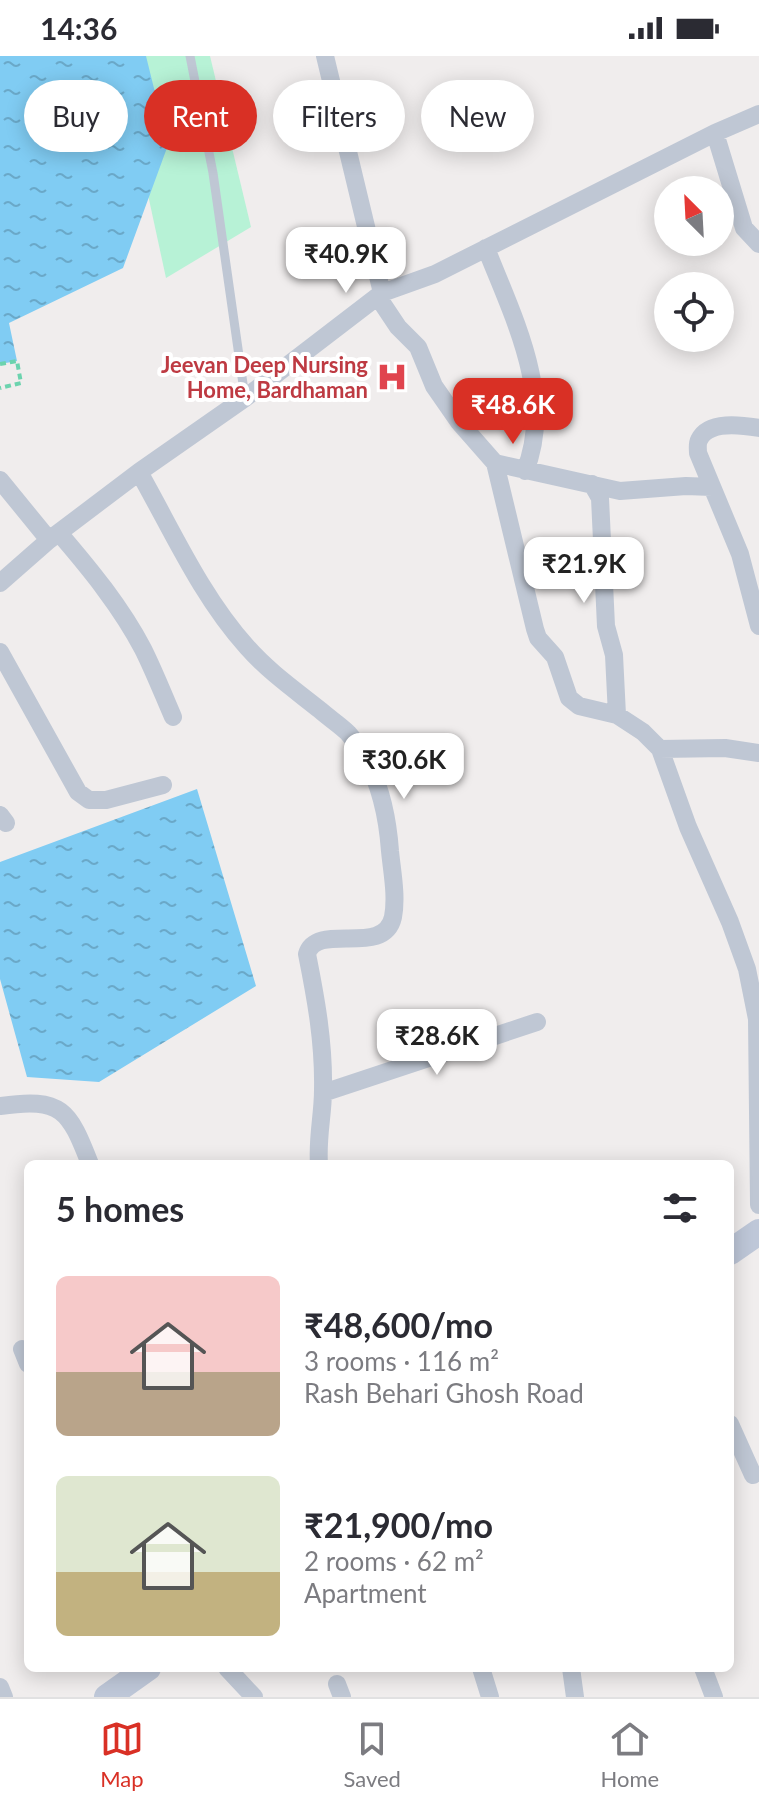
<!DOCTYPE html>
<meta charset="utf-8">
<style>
body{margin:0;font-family:Lato,sans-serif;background:#f7f7f7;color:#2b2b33;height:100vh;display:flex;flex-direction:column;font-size:30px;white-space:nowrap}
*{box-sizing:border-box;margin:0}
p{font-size:26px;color:#7c7c81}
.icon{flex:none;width:44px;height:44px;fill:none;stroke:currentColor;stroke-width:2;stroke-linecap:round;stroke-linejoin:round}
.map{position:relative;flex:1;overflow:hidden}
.side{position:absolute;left:24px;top:1104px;width:710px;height:512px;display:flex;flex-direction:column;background:#fff;border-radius:12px;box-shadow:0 4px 20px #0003}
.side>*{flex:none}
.top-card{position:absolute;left:24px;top:24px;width:712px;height:72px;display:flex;gap:16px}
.needle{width:52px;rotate:336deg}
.controls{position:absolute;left:654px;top:120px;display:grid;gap:16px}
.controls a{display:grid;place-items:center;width:80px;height:80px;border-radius:50%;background:#fff;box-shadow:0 4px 20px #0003;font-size:40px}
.price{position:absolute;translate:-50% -68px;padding:0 18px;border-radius:16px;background:#fff;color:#222;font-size:26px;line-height:52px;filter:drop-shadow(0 2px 4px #0008)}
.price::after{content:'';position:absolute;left:50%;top:48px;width:24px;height:18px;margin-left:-12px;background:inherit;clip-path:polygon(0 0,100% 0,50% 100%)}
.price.selected{background:#d93025;color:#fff}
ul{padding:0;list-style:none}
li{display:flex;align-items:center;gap:24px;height:200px;padding:0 32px}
li span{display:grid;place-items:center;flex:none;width:224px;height:160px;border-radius:12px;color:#555}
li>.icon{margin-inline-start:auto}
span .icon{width:96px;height:96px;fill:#fffc;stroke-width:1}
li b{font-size:34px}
h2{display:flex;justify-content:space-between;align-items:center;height:96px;padding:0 32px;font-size:34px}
.tag{padding:0 28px;border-radius:36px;background:#fff;box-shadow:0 4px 20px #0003;font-size:28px;line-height:72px}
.tag.selected{background:#d93025;color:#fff}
.status{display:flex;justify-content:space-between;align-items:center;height:56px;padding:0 40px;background:#fff;direction:ltr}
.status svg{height:22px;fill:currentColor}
.tabs{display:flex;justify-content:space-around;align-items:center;height:112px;border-top:2px solid #e1e1e2;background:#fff;font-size:22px;color:#7c7c81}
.tabs a{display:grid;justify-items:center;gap:4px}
.tabs .selected{color:#d93025}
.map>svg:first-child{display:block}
.park{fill:#b7f2d6}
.water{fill:url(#water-ripples)}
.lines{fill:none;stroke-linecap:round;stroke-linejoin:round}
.path{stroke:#6cd3ae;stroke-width:4;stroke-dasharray:6 4;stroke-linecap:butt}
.lane{stroke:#bfc7d4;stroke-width:9}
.street{stroke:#bfc7d4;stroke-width:18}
.secondary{stroke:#bec7d8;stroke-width:26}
.labels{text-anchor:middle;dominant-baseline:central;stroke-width:8;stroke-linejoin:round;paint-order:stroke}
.health-label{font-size:22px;font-weight:bold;fill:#be3a42;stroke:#fff;text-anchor:end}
</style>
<div class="status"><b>14:36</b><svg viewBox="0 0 49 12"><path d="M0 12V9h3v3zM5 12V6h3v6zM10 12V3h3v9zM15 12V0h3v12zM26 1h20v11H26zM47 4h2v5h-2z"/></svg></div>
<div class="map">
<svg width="759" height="1641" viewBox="0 0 759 1641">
<defs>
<pattern id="water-ripples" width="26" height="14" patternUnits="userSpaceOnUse" patternTransform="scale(2)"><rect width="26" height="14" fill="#80ccf3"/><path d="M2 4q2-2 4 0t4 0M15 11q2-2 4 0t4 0" fill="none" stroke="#6aa8c8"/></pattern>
</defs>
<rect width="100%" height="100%" fill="#f0eded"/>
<!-- park -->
<path class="park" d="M118,0h92l41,171 -85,51z"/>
<!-- water -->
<path class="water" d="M0,0h146l22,89 -45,123 -114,55 8,38 -17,3z
M197,733l59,197 -157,96 -72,-5 -27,-98v-117z"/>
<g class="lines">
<!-- path -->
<path class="path" d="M0,308l17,-3 4,22 -21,5"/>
<!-- lane -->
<path class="lane" d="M190,0l23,117 32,225"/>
<!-- street -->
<path class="street" d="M325,0l57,237
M715,77l29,95 15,16
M486,192c27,69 69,149 39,223
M378,241l20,30 20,20 16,39 25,36 36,41 125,28 66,-5 26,1
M759,372c-17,-3 -51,-8 -60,12 -2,4 -1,9 -1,13l42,101 19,72
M495,407l40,166 3,9 17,19 14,41 10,8 38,9 26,17 17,17 28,78 42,95 17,47 10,50 2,186
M139,416c33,58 62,124 108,175 21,24 48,43 73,63 9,8 20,15 28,23 29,33 39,76 42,118 2,21 7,45 3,66 -9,41 -76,4 -86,37 9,45 17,89 16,136 0,25 -6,48 -4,74
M0,424l49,60
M592,428l8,14 6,128 8,29 3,60
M59,477c31,36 62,74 84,116 11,22 20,45 30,68
M0,527l49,-43 90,-68 106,-74 137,-105 53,-19 280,-141 44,-19
M0,596l78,140 11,8h17l57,-15
M660,693l65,-1 34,5
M0,759l6,8
M323,1037l214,-71
M0,1050c62,-9 69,4 90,58
M22,1293l6,15
M730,1368l23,51
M227,1612l27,29
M481,1612l9,29
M571,1612l4,29
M703,1612l11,29
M337,1628l5,13
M0,1631l4,10"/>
<!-- secondary -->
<path class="secondary" d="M730,1196l29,-20
M107,1641l41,-29"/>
</g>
<!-- icons -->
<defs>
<symbol id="hospital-bare" viewBox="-9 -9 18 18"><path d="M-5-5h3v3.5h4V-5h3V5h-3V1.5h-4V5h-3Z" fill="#e0444e" stroke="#fff" stroke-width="2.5" paint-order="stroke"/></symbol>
</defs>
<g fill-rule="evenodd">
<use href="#hospital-bare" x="370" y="299" width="44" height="44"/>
</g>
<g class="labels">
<!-- health labels -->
<g class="health-label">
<text x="368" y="308">Jeevan Deep Nursing<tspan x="368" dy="25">Home, Bardhaman</tspan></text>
</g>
</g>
</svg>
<div class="controls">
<a><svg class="needle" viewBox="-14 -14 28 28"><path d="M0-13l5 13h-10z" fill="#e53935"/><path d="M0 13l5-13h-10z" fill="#7c7c81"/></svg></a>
<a><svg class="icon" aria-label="locate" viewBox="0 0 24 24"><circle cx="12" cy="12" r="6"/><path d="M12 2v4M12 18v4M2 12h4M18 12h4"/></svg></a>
</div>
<b class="price" style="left:346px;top:239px">₹40.9K</b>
<b class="price selected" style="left:513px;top:390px">₹48.6K</b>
<b class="price" style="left:584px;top:549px">₹21.9K</b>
<b class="price" style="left:404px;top:745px">₹30.6K</b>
<b class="price" style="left:437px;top:1021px">₹28.6K</b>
<div class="top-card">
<a class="tag">Buy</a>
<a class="tag selected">Rent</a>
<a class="tag">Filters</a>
<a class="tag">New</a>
</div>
<section class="side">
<h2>5 homes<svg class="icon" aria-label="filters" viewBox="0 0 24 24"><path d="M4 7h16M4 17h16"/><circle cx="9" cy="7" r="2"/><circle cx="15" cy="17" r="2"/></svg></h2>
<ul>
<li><span style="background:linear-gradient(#f6c9c9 60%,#b9a48a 0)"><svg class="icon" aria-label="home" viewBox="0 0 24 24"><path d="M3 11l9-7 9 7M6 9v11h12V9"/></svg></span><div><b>₹48,600/mo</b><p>3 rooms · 116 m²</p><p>Rash Behari Ghosh Road</p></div></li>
<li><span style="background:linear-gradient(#dfe7d0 60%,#c2b280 0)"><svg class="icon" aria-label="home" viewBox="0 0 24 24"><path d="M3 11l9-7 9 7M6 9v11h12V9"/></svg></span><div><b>₹21,900/mo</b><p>2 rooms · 62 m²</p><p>Apartment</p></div></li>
</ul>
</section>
</div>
<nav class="tabs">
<a class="selected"><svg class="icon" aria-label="map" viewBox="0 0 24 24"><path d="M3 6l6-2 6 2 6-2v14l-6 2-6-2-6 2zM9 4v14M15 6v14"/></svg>Map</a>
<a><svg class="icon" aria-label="saved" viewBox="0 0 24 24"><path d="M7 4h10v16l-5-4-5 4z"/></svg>Saved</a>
<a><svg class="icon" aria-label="home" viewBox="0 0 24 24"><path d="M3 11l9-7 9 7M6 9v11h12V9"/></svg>Home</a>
</nav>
